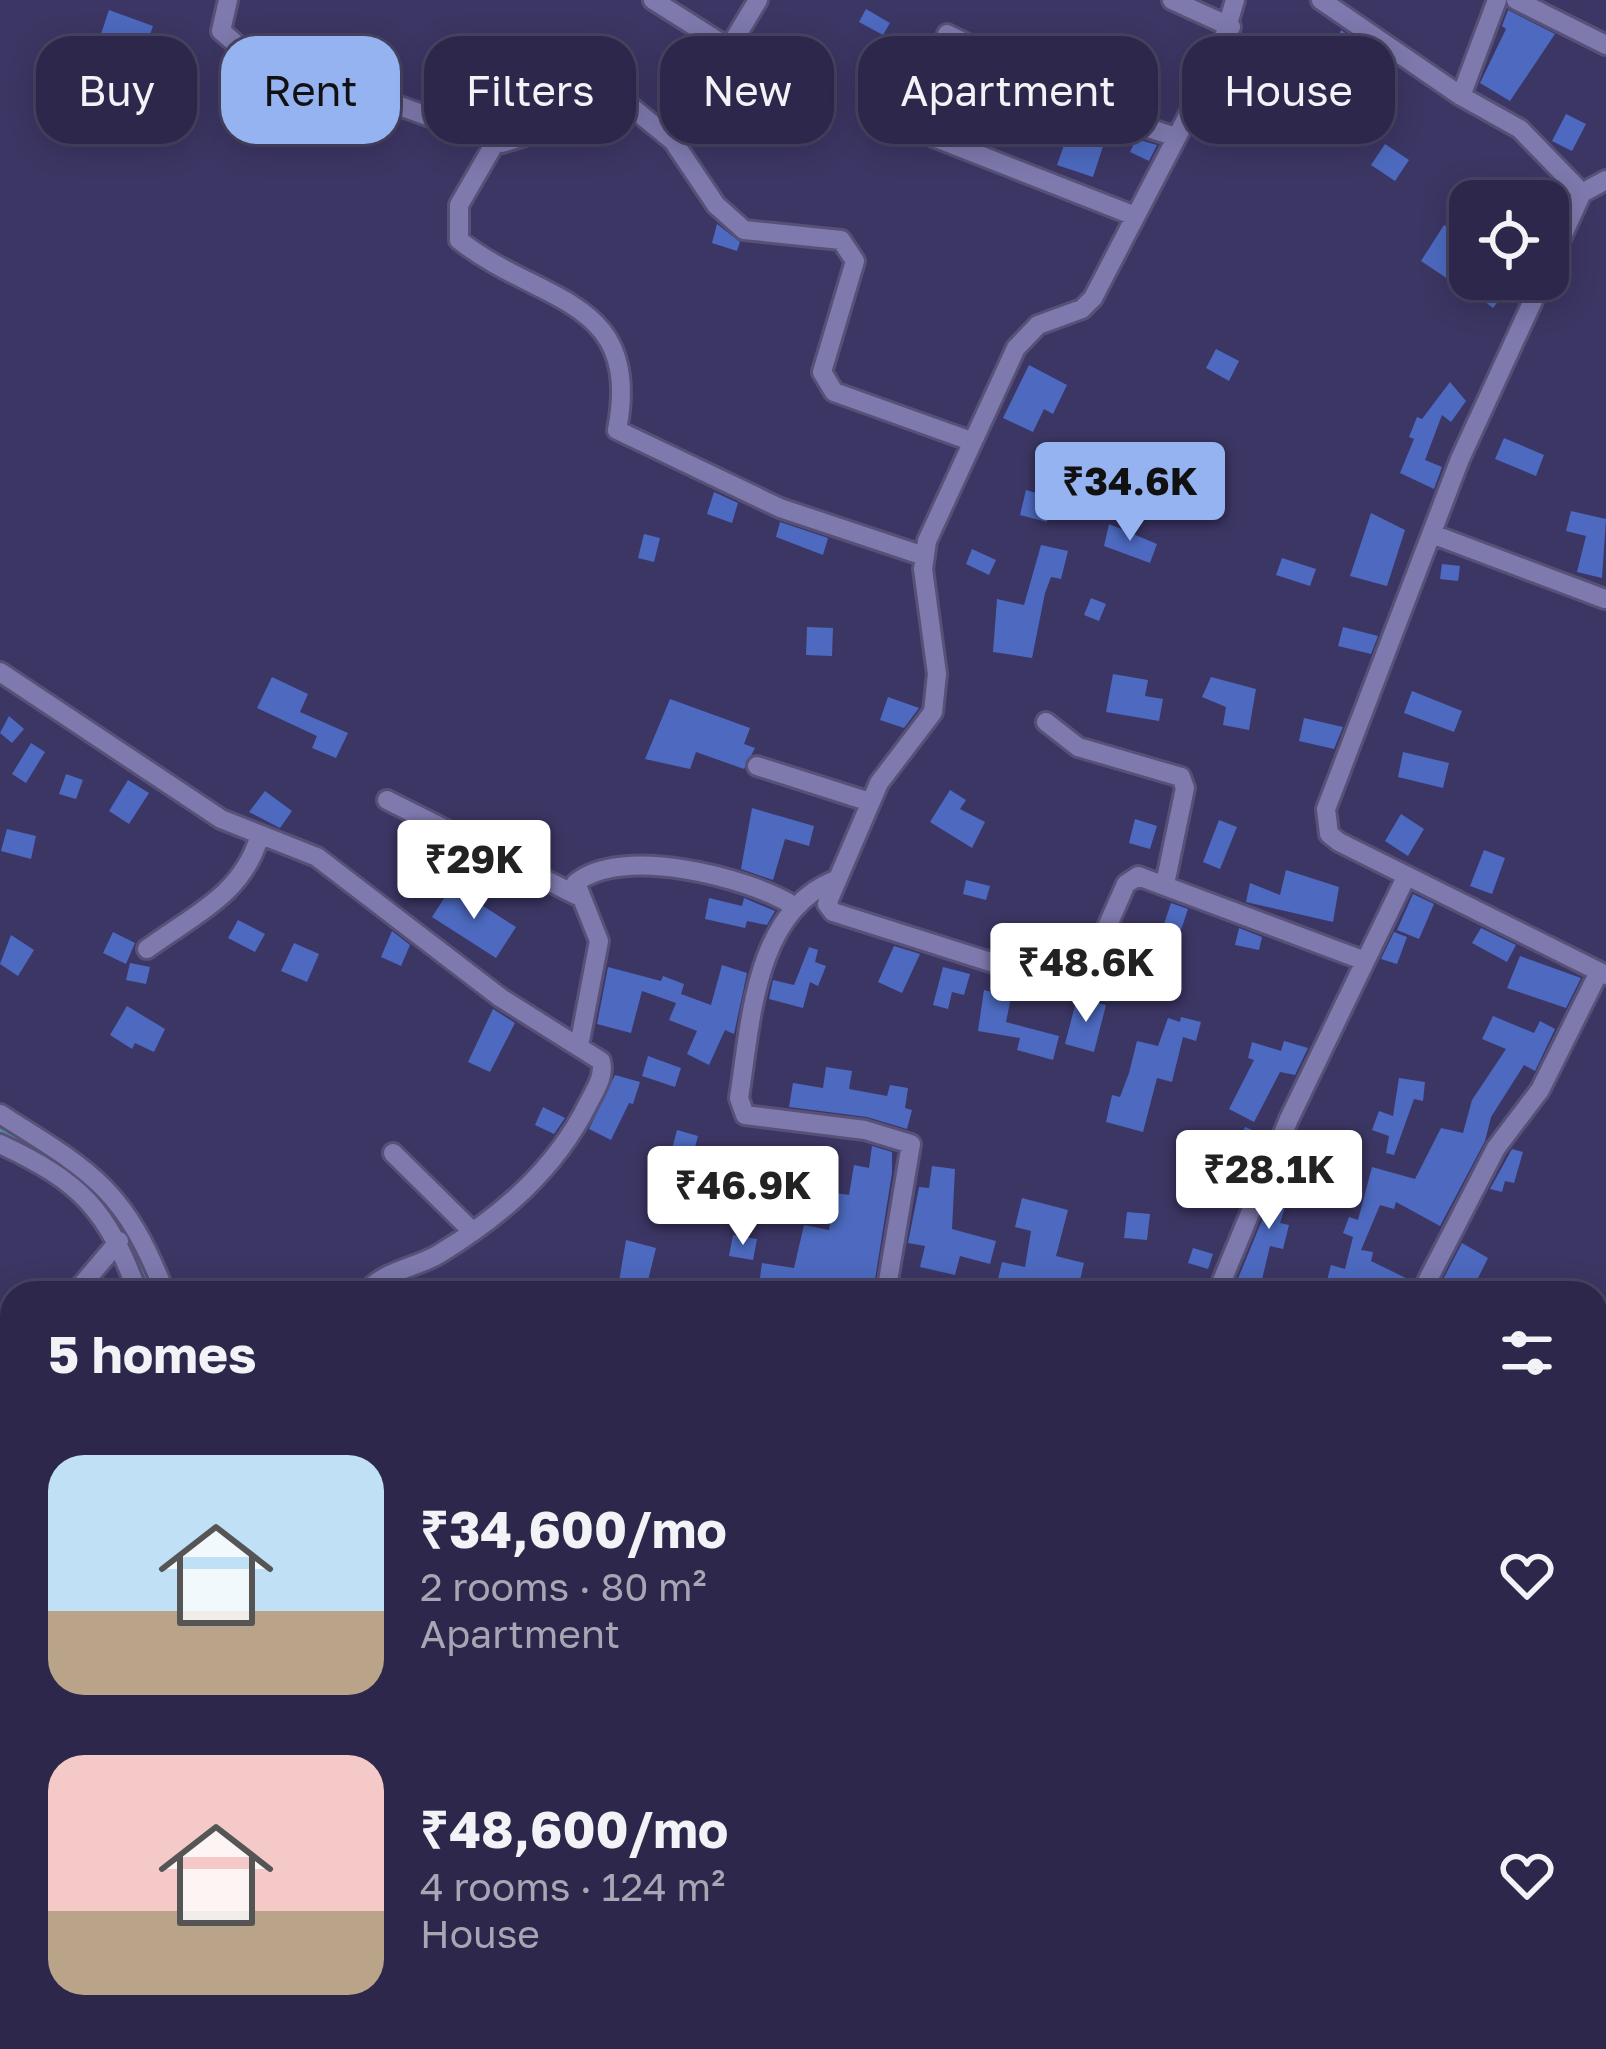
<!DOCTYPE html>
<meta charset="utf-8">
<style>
body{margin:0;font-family:"Golos Text",sans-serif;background:#353052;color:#f1f3f6;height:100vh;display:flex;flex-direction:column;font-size:45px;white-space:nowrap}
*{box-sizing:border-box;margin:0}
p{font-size:39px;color:#a7a6b5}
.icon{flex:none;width:66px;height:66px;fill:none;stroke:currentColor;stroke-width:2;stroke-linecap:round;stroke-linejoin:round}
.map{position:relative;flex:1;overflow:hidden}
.sheet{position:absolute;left:0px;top:1281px;width:1608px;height:768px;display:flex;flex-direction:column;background:#2d284b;border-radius:36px 36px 0 0;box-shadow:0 6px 30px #0003,0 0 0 3px #484463}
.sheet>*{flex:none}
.hud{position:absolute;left:36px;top:36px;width:1536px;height:108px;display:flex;gap:24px}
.controls{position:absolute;left:1449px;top:180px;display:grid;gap:24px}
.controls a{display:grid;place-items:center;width:120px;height:120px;border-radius:24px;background:#2d284b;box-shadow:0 6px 30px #0003,0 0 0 3px #484463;font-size:60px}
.price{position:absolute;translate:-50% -102px;padding:0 27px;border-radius:12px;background:#fff;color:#222;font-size:39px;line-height:78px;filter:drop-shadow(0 3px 6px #0008)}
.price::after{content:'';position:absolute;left:50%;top:72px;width:36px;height:27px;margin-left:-18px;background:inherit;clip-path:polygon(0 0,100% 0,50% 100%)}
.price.active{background:#95b2f1;color:#111}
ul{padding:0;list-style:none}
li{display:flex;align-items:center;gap:36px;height:300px;padding:0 48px}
li span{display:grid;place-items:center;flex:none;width:336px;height:240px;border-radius:36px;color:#555}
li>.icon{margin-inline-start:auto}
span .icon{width:144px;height:144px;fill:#fffc;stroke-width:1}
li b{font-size:51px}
h2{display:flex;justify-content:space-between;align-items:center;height:144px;padding:0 48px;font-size:51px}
.pill{padding:0 42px;border-radius:36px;background:#2d284b;box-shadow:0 6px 30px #0003,0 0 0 3px #484463;font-size:42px;line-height:108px}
.pill.active{background:#95b2f1;color:#111}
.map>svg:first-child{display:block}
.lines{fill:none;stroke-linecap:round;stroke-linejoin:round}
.stream{stroke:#5488a4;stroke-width:6}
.building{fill:#4d6ac0}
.minor-casing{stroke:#575178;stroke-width:24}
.minor{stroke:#7e7aae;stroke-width:18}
</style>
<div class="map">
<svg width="1606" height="2049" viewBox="0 0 1606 2049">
<rect width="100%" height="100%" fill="#3c3664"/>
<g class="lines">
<!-- stream -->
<path class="stream" d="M0,1129c90,54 110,65 150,164
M643,2037l12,12"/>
</g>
<!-- building -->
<path class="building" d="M866,9l24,14 -7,12 -24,-13z
M109,10l44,16 -15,43 13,8 -11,17 -25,-15 15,-25 -32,-11z
M1508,10l47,24 -45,67 -30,-18 26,-54 -4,-3z
M1341,30l15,10 -13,33 -17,-7z
M1060,40l16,5 -6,24 -17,-5z
M1129,64l24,8 -11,32 -23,-8z
M927,83l36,13 -11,28 -18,-6 3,-9 -17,-6z
M1566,114l20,10 -14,27 -20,-10z
M1086,117l23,11 -16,49 -36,-12 12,-34 11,4z
M1136,139l21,6 -8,16 -19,-9z
M1385,144l24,16 -14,21 -24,-16z
M717,224l23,18 -3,9 -25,-8z
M1444,225l26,17v37h45l-22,29 -39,-31 -3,4 -30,-20z
M1216,349l23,12 -10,20 -23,-13z
M1029,365l38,20 -14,29 -9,-5 -11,23 -30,-14z
M1450,382l16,19 -15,21 -9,-7 -17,45 17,7 -8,22 -34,-16 14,-34 -5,-2 8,-20 5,2z
M1504,438l40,17 -8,21 -41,-17z
M1026,490l27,8 -6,24 -27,-7z
M714,492l24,11 -6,20 -25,-9z
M1571,511l35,8 -4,59 -25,-6 9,-36 -20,-5z
M1371,513l34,17 -18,56 -37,-10z
M780,522l48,16 -5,17 -47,-18z
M1109,524l48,20 -7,19 -46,-17z
M644,534l16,4 -6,24 -16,-4z
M1041,545l27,6 -7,28 -10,-2 -6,16 -13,65 -39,-6 4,-53 27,6z
M972,549l24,11 -7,15 -23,-11z
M1282,558l34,11 -6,17 -34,-11z
M1442,564l18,2 -2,15 -18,-2z
M1091,598l15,6 -7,17 -15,-6z
M807,627l26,1 -1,28 -26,-1z
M1343,627l35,9 -7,18 -33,-8z
M1113,674l35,6 -3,16 18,3 -4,22 -53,-9z
M272,677l36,17 -8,18 48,21 -12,25 -24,-10 5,-12 -60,-28z
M1211,677l45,12 -7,41 -26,-5 3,-18 -24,-10z
M1412,691l50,20 -8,21 -50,-19z
M888,697l31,11 -15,20 -24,-8z
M670,699l80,29 -6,16 11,4 -11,21 -48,-17 -6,17 -45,-10z
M9,716l15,13 -12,14 -12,-10z
M1304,718l39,9 -9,22 -35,-8z
M31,743l14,9 -19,31 -14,-9z
M1403,752l46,11 -6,25 -45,-11z
M66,774l17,6 -7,19 -17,-5z
M128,780l21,13 -20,31 -20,-13z
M950,790l16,10 -6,9 25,13 -13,26 -42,-26z
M265,791l27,20 -12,17 -31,-16z
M752,808l62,18 -5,20 -24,-7 -12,41 -32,-11z
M1401,814l23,15 -16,27 -23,-15z
M1135,819l22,7 -7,23 -21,-6z
M1219,820l18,7 -17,42 -17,-7z
M7,829l29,7 -5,23 -30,-8z
M1484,850l21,8 -13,36 -22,-8z
M1286,870l53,17 -6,35 -87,-20 4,-19 30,12z
M966,880l24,6 -4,14 -23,-6z
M452,886l64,41 -20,31 -64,-41z
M1413,894l21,10 -15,35 -22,-9z
M709,898l33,8 2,-8 31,13 -8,14 -20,-4 -2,7 -40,-9z
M1171,903l17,6 -8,24 -17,-6z
M238,920l27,14 -10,18 -27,-14z
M1239,928l23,9 -3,13 -24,-5z
M1481,928l35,17 -9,17 -35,-19z
M392,931l18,14 -9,21 -20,-9z
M113,932l22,11 -9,21 -23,-11z
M1394,932l13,5 -10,27 -16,-5z
M11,935l23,15 -16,26 -18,-12z
M1124,935l31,7 -4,16 -31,-7z
M1050,939l26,8 -10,25 -24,-8z
M294,943l25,11 -12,28 -26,-11z
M894,946l26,8 -18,39 -24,-11z
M809,947l9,3 -3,12 11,4 -8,20 -8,-4 -7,26 -34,-9 4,-19 21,5z
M1520,956l61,22 -15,30 -59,-20z
M130,963l20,4 -4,17 -20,-4z
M722,965l25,8 -13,61 -9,-4 -16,35 -22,-11 10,-23 -28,-11 7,-17 -34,-12 -11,42 -34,-9 11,-57 53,14 2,-5 21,8 -3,10 30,11z
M943,967l27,7 -6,21 -12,-3 -4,17 -15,-4z
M984,990l27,7 -5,25 53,14 -6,24 -36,-10 3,-12 -42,-7z
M1077,998l29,7 -12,47 -29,-8z
M127,1006l38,23 -11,23 -19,-9 -3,6 -22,-14z
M493,1009l22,14 -25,49 -22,-10z
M1493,1016l41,17 6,-12 15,8 -20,42 -11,-6 -33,52 -6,24 -45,85 -44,-24 -2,7 -14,-4 -19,45 12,2 -2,9 41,20 -4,12h-29l-22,-11 -2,9 -29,-7 5,-19 14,4 8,-32 -10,-4 6,-16 9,3 14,-53 43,12 26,-51 22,5 9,-33 34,-51 -24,-10z
M1181,1017l20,5 -5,19 -13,-4 -11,45 -15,-4 -14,54 -37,-10 6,-27 8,2 9,-24 8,-32 21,5 10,-28 12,4z
M1284,1041l24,7 -13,27 -15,-3 -26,50 -25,-13 25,-49 -6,-2 4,-16 29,9z
M648,1056l33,12 -6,19 -33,-11z
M826,1067l26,4 -3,18 38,7 3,-11 18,3 -3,20 7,2 -5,19 -40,-12 -78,-10 4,-24 30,5z
M615,1075l25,7 -7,22 -4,-1 -18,37 -22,-11z
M1399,1078l26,4 -2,19 -9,-2 -20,56 -8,-2 3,-17 -17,-6 7,-19 14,5z
M543,1107l22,11 -11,16 -19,-9z
M1245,1127l22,9 -10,25 -22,-9z
M677,1130l21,6 -5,19 35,9 -5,19 29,5 3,-13 49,9 -6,31 -74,-14 -1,4 -16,-3 -1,13 -25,-1 1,-16 -34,-7 4,-22 14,3z
M872,1146l20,6v21l-19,119 -75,-8 -2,9 -38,-1 4,-29 32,5 10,-43 25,5 6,-37 14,2 5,-30 15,3z
M1512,1149l11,3 -9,31 -9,-2 -3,11 -12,-3z
M1286,1162l21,9 -8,20 -8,-3 -11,35 9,2 -6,24 -13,-3 -10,42 4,5h-32z
M932,1166l23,3 -3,60 44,12 -6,23 -30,-8 -5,19 -35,-8 5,-21 -17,-3 11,-56 10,1z
M1022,1198l46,12 -12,46 28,7 -7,30h-41l-39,-10 5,-21 23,5 6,-36 -16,-4z
M1127,1212l23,2 -3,26 -23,-2z
M733,1235l24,4 -4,21 -24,-4z
M626,1240l30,8 -11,45h-28z
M1462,1243l26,15 -12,24 -6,11h-34z
M1193,1248l20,6 -5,15 -20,-6z"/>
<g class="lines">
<defs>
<path id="minor" d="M228,0l-7,31 21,18 260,94 26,-8 49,-50 30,2 66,54 43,64 28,25 97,10 14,21 -33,111 12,20 137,49
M653,0l76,48
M1172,0l59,27
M1235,0l-17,58 -125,240 -11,11 -44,16 -22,23 -89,193 -4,28 14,105 -4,38 -54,71 -52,121 6,8 236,75 19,-17 38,-86 12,-8 227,85
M1321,0l140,96 59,33 62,64
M1516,0l90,45
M947,34l176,86 53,17
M1461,96l36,-96
M926,134l209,82
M496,141l-37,64v35c80,64 184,56 158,190l163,78 144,48
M673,141l85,-141
M1548,267l34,-74 24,-13
M1543,279l-83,180 -134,350 3,25 10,8 267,133
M1432,534l173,65
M0,672l221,147 96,38 184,141 100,63c4,15 -6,29 -13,43 -33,66 -87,112 -149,150 -23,14 -57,17 -73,39
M1046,722l32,25 103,30 4,11 -20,96
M757,766l113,36
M387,800l195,98
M833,881c-79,33 -82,142 -94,217l6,17 120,15 46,14 -25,149
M147,949c46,-34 94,-53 112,-111
M579,1046l20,-105 -23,-58c45,-38 172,-6 218,23
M0,1114c91,57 125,75 165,179
M0,1144c81,38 107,65 138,149
M393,1153l79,78
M75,1293l44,-52
M1217,1293l72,-174 117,-242
M1421,1293l75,-145 44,-58 59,-118
M1598,1356l8,5
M0,1550l12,4
M1596,1662l10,7
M1596,1700l10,-12
M1596,1799l10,4
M609,2037l10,12
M658,2037l11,12
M1252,2049l13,-12"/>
</defs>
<!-- minor casing -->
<use href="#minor" class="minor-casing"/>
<!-- minor -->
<use href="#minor" class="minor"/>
</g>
</svg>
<div class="controls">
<a><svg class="icon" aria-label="locate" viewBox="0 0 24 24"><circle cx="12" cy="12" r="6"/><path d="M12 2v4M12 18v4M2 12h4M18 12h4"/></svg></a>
</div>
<b class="price active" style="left:1130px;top:544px">₹34.6K</b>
<b class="price" style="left:474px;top:922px">₹29K</b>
<b class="price" style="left:1086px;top:1025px">₹48.6K</b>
<b class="price" style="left:1269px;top:1232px">₹28.1K</b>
<b class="price" style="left:743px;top:1248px">₹46.9K</b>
<div class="hud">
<a class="pill">Buy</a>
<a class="pill active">Rent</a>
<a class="pill">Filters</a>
<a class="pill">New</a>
<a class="pill">Apartment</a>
<a class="pill">House</a>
</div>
<section class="sheet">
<h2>5 homes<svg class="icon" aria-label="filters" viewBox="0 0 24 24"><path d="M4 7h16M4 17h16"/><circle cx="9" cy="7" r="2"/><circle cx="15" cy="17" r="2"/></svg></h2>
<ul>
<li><span style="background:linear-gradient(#bfe0f5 65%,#b9a48a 0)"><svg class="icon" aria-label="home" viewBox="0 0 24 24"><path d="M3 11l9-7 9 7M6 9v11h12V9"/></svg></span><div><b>₹34,600/mo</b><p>2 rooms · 80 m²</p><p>Apartment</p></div><svg class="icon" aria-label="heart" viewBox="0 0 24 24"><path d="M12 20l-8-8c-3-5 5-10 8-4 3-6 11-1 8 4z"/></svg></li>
<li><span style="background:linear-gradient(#f6c9c9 65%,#b9a48a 0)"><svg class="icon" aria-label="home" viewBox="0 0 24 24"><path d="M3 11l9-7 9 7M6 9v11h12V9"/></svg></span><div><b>₹48,600/mo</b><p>4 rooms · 124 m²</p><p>House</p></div><svg class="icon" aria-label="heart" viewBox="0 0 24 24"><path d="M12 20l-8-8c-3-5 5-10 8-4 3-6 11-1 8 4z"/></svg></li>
</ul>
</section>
</div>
